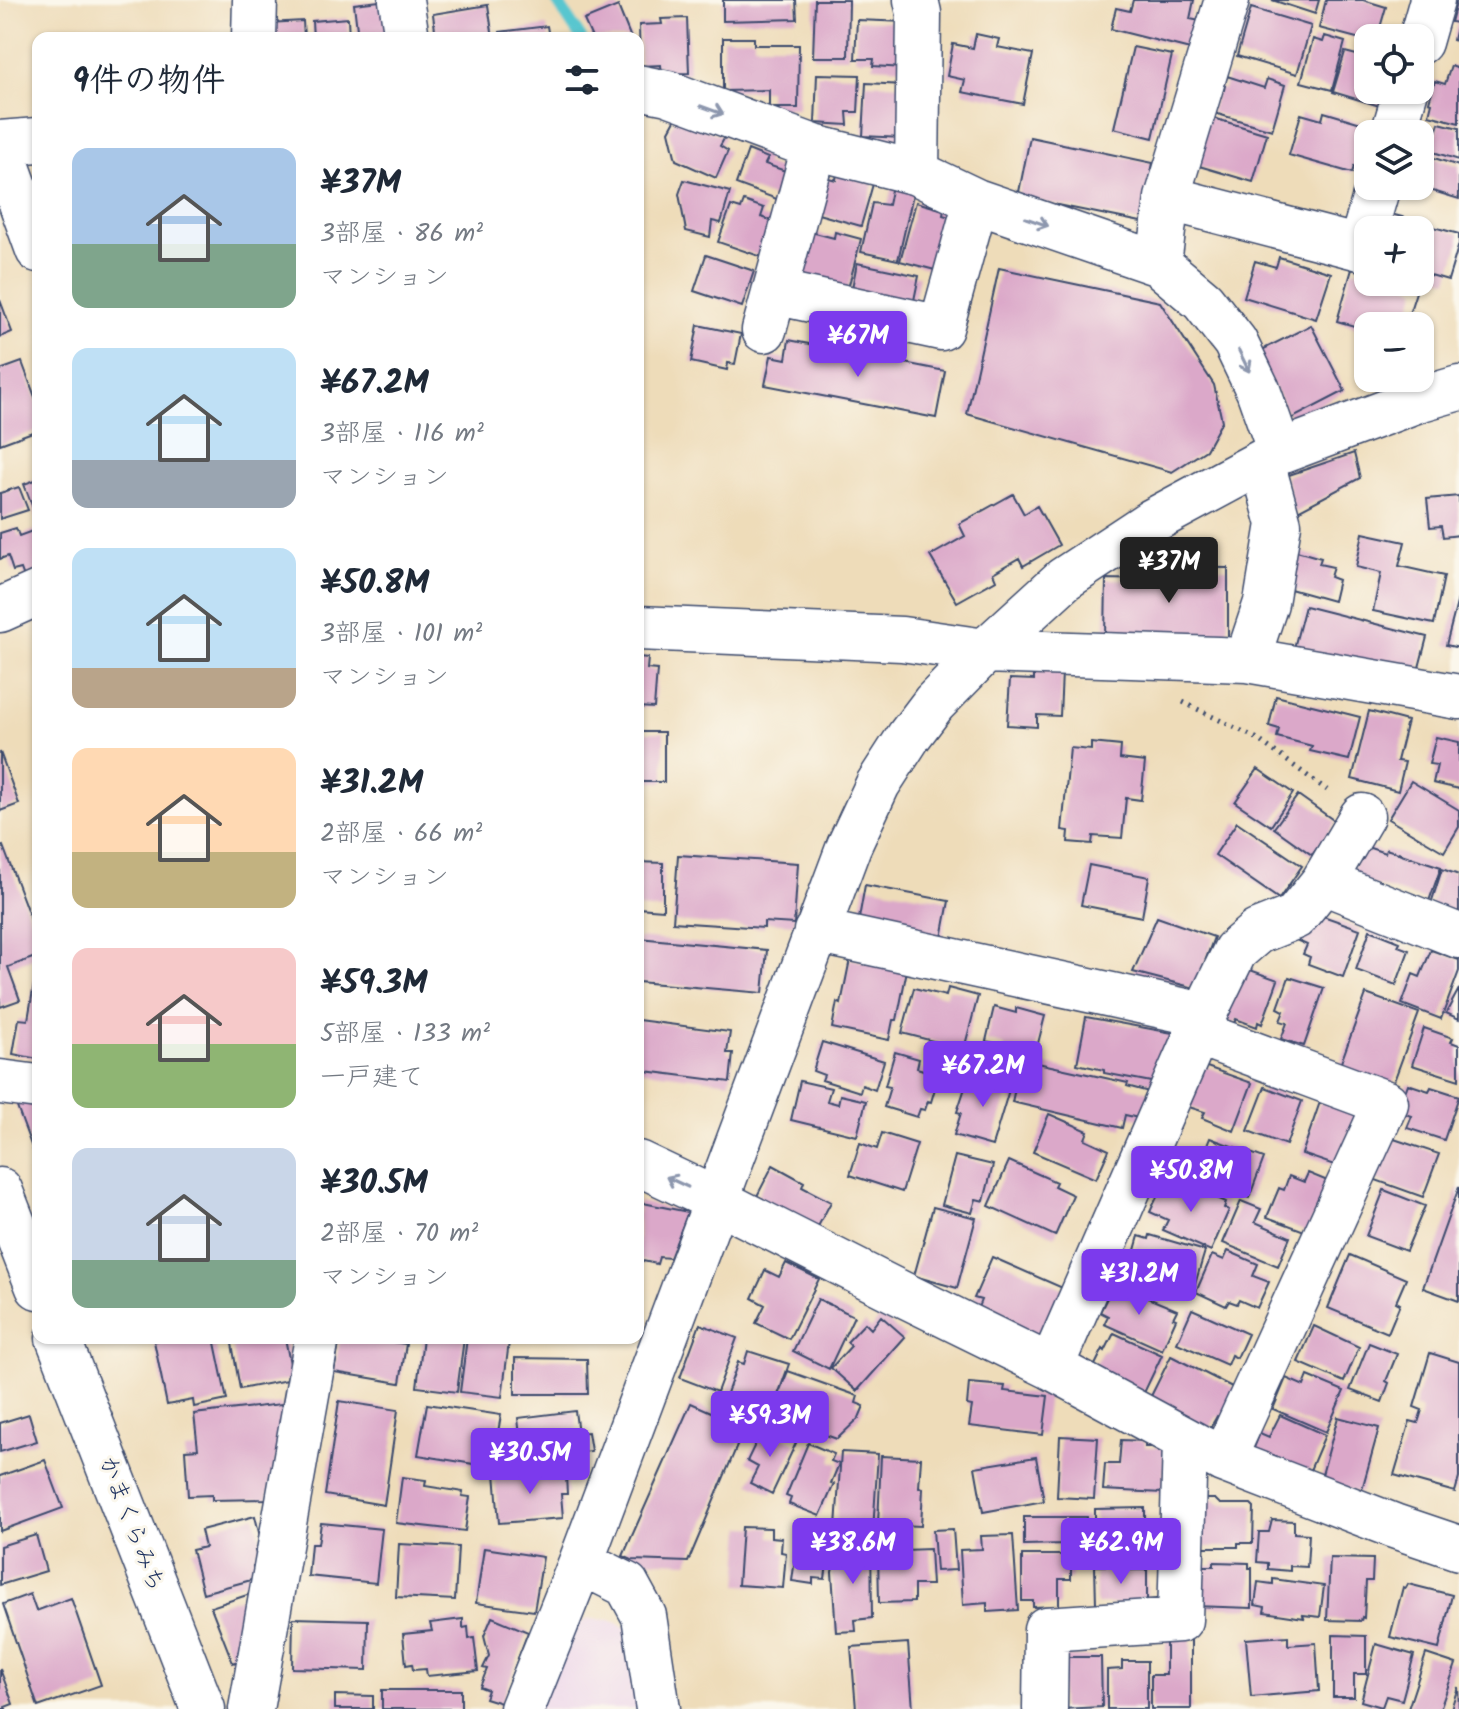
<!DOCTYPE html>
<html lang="ja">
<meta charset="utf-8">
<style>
body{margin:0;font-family:Kalam,"Klee One",sans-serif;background:#f6f6f7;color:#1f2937;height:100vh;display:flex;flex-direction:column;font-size:30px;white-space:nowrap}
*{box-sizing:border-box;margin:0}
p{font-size:26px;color:#747a83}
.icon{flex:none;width:44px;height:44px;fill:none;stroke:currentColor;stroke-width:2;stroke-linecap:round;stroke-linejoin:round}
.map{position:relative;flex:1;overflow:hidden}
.sheet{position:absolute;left:32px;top:32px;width:612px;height:1312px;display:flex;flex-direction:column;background:#fff;border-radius:16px;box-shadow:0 2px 6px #0004}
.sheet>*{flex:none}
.fabs{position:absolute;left:1354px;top:24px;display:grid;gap:16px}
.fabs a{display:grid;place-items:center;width:80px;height:80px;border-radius:16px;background:#fff;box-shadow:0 2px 6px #0004;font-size:40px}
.price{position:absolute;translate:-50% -68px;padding:0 18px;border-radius:8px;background:#7c3aed;color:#fff;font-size:26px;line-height:52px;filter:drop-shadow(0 2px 4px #0008)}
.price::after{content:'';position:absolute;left:50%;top:48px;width:24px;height:18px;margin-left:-12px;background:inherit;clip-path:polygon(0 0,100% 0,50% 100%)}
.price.selected{background:#222;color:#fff}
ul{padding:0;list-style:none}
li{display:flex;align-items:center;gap:24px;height:200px;padding:0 40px}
li span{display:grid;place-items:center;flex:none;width:224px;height:160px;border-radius:16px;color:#555}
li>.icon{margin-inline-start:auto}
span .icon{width:96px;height:96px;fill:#fffc;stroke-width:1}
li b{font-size:34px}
h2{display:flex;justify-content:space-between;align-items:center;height:96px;padding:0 40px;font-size:34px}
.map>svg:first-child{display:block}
.built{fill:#ebd1eb}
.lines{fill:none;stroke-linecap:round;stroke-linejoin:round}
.stream{stroke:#58c6cf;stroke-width:12}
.building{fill:#dba8c9}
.minor-casing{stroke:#3b496c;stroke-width:47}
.major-casing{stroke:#3b496c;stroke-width:47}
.path{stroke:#3b496c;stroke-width:5;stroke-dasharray:2 6;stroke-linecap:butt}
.minor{stroke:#fff;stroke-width:44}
.major{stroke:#fff;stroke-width:44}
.oneway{stroke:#8d97ae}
.labels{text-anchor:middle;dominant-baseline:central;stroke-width:6;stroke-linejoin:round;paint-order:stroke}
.street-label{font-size:24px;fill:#1b2f5e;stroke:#fbf7ec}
</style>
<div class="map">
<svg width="1459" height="1709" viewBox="0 0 1459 1709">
<rect width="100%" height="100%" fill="#fbf7ec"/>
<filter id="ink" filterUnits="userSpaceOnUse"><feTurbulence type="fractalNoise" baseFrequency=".0125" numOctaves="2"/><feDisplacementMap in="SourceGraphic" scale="16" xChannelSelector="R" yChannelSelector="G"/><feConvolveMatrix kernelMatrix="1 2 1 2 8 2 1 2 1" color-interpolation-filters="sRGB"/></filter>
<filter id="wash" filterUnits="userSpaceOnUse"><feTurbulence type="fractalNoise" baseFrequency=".006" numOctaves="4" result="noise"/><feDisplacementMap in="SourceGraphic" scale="32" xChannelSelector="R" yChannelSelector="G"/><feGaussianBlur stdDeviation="1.8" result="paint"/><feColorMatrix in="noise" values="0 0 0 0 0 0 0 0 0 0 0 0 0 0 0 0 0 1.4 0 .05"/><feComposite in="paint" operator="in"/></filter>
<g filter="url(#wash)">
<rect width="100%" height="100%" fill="#eedcb9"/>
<!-- built -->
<path class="built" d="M588,1619l22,1 21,10 11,79h-107l33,-81z"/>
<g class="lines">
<!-- stream -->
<path class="stream" d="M556,0l25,38"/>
</g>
<g id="blocks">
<!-- building -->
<path class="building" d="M388,0l4,38h-34l-4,-34z
M723,0h73l1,19 -74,2z
M815,0h34l-1,57h-35z
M1133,0h61l-4,19 15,3 -7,29 -87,-22 5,-21 14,3z
M1272,0h47l-4,14z
M1326,0h37l23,7 -9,31h-9v3l-49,-13z
M1457,0h2v42l-6,-2 4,-17 -6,-1z
M488,5l5,33h-57l-3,-24z
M618,6l13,32h-39l-8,-18z
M1251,8l60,18 -14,48 -60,-18z
M348,18l1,20h-36l-1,-17z
M687,18l2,55 -27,1 -1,-9 -21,1 -1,-41 23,-1 -1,-5z
M857,20l49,2 -2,46 -31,-2 1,-7h-19z
M303,21l1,17h-36v-15z
M547,26l2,12h-49v-6z
M976,34l23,5 -2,8 36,7 -10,50 -61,-12 3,-12 -18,-4 6,-32 20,4z
M1325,36l20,6 -13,48 -31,-8 12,-43 10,3z
M723,38h31v7h45l-1,63h-29v-18l-46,1z
M1133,47l39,8 -19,83 -39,-10z
M1345,52l23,6 -2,17 2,1v14h20l-5,17 -50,-15z
M1451,66l8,3v54l-30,-8 3,-12 -3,-1 6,-21 10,3z
M817,74l43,1 -2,37h-11l1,13 -33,-2z
M1227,76l37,12 3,-9 18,6 -13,45 -61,-18 7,-24 6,2z
M866,83l38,2 -2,53 -39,-2z
M1324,112l54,16 -1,6h-9v26l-5,-2 -3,10 -6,-2 -2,7 -63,-18 12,-41 21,6z
M1203,115l64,19 -14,48 -64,-19z
M676,118l49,19 -5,9 8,5 -12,27 -40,-18 -7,-29z
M1439,123l20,5v32l-29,-9z
M1030,137l123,26 -12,59 -123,-25z
M748,150l20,8 -3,6 26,9 -9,28 -46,-17z
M1428,156l31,10v33l-39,-12z
M837,173l36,11 -12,42 -50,-14 10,-36 15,4z
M684,180l46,12 -9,31 -9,-2 -2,16 -24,-6 -7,-37z
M892,185l22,5 -16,70 -37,-8 11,-49 16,2z
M744,201l20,7 -3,9 16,5 -12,36 -47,-16 13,-36 10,3z
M916,202l28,8 -1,5 10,3 -14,53 -39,-10z
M1391,214l22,6 -3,10h-24z
M1430,226l29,8v10l-11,36 -28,-8v-38l7,2z
M807,231l27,7 1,-6 26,7 -15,57 -53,-15z
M706,255l48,16 -12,36 -48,-16z
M1279,257l52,16 -15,46 -72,-22 11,-36 21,6z
M857,263l62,13 -7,34 -62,-12z
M999,268l161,34 54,83 8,36 -16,29 -34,22 -205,-58z
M1352,269l16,5v8h26l23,7 -12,37h-37v4l-31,-9z
M0,300l12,32 -12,5z
M698,325l43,9 -6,30 -7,-1 -1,7 -36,-8z
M1311,325l34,66 -54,28 -35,-66z
M789,340l156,31 -9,47 -171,-33 6,-29 15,3z
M22,362l16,43v25l-38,14v-74z
M1354,453l6,25 -66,35 -8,-37z
M38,479v42l-14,-37z
M19,487l9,23 -28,9v-26z
M1013,494l11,20 13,-8 22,39 -36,21 -4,-8 -26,15 3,7 -39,22 -27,-46 35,-20 -6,-12z
M1459,496v39l-16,2 -2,-11 -11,1 -3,-28z
M16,528l3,8 16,-6 3,8v35l-14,4 -3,-8 -8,2 -5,-15 -8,3v-26z
M1363,533l42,9 -6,24 45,10 -10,48 -61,-13 8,-38 -25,-6z
M1293,550l28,8 -2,6 14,3 -3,10 8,3 -5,21 -50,-14z
M1149,567l79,1v72l-123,-1 1,-60 43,1z
M1458,599h1v49l-13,-3z
M1305,606l122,31 -11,42 -122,-31z
M638,657l10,1 -1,11 10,1 -3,38 -16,-1z
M1034,670l28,2 -2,44 -23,-1v12l-30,-2 3,-46 24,1z
M1276,696l84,21 -11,43 -39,-9 2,-5 -35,-9 2,-8 -10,-3z
M1369,711l38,10 -10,40 8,1 -7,29 -46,-12z
M638,732h26v50h-26z
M1436,737l23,5v47l-26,-6 4,-18 -8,-1z
M1091,743l30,3 -1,13 25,3 -4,38 -15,-2 -4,40 -29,-2 -1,8 -24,-2 1,-11 -7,-1 8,-82 21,2z
M0,752l19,52 -19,7z
M1258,769l35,24 -22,33 -36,-24z
M1411,781l48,29v17l-15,25 -56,-33z
M1298,795l38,27 -24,33 -38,-27z
M1237,822l65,44 -23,33 -64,-44z
M1361,845l24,8 1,-4 55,18 -12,34 -79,-23z
M3,846l35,93v17l-30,11 12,33 -20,7v-160z
M678,855l120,8 -4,61 -30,-2v6l-91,-6z
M638,862l25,1v47l-25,-2z
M1089,865l60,12 -7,40 -61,-12z
M1442,869l17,6v45l-30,-10z
M865,885l84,16 -7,37 -84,-14z
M1309,911l51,18 -17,48 -35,-13 2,-7 -7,-3 4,-9 -9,-4z
M1157,917l57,20 -19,51 -62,-16z
M1370,930l30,12 -2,4 11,4 -13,35 -40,-15z
M638,938l129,12 -4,43 -125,-11z
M1431,950l28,10v11l-18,48 -39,-15 11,-30 7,3z
M850,959l57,11 -10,50h-4l-4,20 -57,-12 5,-26 4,2z
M1239,966l39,14 -16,44 -4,-2 -1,5 -21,-8 -2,4 -13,-5z
M1289,977l35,11 -20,58 -23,-7 6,-16 -7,-2 4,-10 -6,-3z
M35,978h3v81l-25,-5 6,-35 9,1z
M914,988l32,8 2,-8 30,8 -14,53 -62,-16z
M1459,989v30l-13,-6z
M1366,994l53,19 -29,79 -51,-24z
M994,1007l22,6v-5l29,8 -11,43 -30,-7 1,-6 -19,-5z
M1086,1017l92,17 -11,51 -63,-12v-3l-27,-6z
M638,1020l92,12 -3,21h6l-3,29 -92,-12z
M1424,1028l29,10 -2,4 8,3v35l-47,-15z
M822,1042l62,19 -9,29 -13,-5 -2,7 -38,-12 2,-5 -11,-4z
M895,1052l24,7 -2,9 22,7 -8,27 -3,-1 -3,9 -5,-1 -3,8 -33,-10 6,-20 -5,-1z
M1033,1062l95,21 -1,3 22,6 -6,27 -18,-4 -3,13 -110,-26 8,-36 11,2z
M1204,1066l48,17 -18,48 -32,-13 3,-6 -16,-5z
M986,1071l23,7 -2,10 2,2 -17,56 -38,-11 7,-22 -4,-1 9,-27 14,4z
M800,1081l31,7 -4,13 11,3 2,-9 26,6 -9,35 -66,-16z
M1408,1084l21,7 2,-4 28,9 -15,44 -37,-12 5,-12 -14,-4z
M1265,1087l37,14 -16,44 -38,-14z
M38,1094v70l-24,-65z
M1320,1102l36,13 -19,51 -35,-12z
M1049,1114l39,17 -3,8 24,11 -13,29 -63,-27z
M882,1133l35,11 -15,48 -52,-17 10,-32 17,6z
M1385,1136l54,18 -16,43 -53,-19z
M1210,1138l54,20 -15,40 -64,-24 9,-24 10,3z
M955,1156l38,9 -9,36 -8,-2 -4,14 -30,-8z
M1009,1161l47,21 -2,4 19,9 -18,41 -66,-30z
M773,1165l31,17 -2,5 29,15 -18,34 -54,-28 4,-9 -6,-3z
M1308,1173l22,9 -23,50 -40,-15 12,-29 5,2 5,-14 15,6z
M1164,1182l17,7 3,-6 42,19 -2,6 5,2 -18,41 -48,-21 5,-10 -18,-8z
M1459,1187v114l-36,-13z
M1384,1190l41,16 -19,45 -40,-15z
M1241,1201l20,8 -6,13 35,15 -12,29 -55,-23z
M638,1202l50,10 -18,46 -11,-1 -2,7 -19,-4z
M933,1207l43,11 -19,70 -43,-12z
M1150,1235l55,16 -12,40 -59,-18 3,-10 -5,-2 7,-25 10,3z
M1228,1251l30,13 -5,12 16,6 -12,26 -18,-8 -2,4 -8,-3 -3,5 -30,-14 16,-37 12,5z
M1350,1255l56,24 -10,23 4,2 -12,29 -60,-25z
M992,1257l73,32 -24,55 -66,-29 6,-15 -7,-2z
M786,1263l33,16 -30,60 -33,-16 9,-18 -13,-7 13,-28 14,7z
M1114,1284l63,26 -4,8 3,1 -14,31 -58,-26 4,-8 -8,-4z
M818,1299l36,17 -25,53 -36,-18z
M1192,1309l56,25 -11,24 -6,-3 -4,10 -50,-22z
M881,1316l24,21 -48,54 -26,-23 20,-22 -4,-4 18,-19 6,6z
M700,1324l37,14 -20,54 -37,-14z
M1314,1326l45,21 -15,35 -46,-20z
M1114,1333l48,22 -19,40 -51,-24 11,-22 2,2z
M169,1338h45l13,62 -33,7 -1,-7 -26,5 -13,-64z
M231,1338h54l8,41 -53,10z
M340,1338h26l40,6 -6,39 -66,-11z
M423,1338h41l-7,54 -40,-5z
M467,1338l42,4 -7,55 -42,-5z
M1369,1343l28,11 -11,27 3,2 -7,19 -32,-12z
M748,1351l41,13 -11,31 10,-24 70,25 -2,7 8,3 -5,12 -22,21 -112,-40 13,-37 6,2z
M1430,1353l29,9v116l-4,14 -61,-17 16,-54 8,2 4,-13 -8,-3z
M1171,1356l67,34 -15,29 -6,-3 -8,14 -60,-30z
M515,1358l72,1 1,35h-73z
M1308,1376l36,15 -18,41 -53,-23 13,-31 18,8z
M969,1383l36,3 -1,5 44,5 -5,39 -74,-9 3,-20 -5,-1z
M339,1401l59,9 -14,95 -59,-10z
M691,1403l54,24 -57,135 -56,-2 -9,-4z
M281,1404l4,16 -18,79 -55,1v-5l-24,1 -3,-46 13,-1 -4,-35z
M427,1404l74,11 -9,52 -74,-12z
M575,1411l3,22 10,-1 3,19 -48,6v6l-30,3 -3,-20 11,-1 -3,-27z
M29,1414l8,27 -37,11v-29z
M1280,1415l45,20 -17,40 -55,-25 7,-17 9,4z
M1338,1417l41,11 -18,65 -41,-11z
M763,1428l33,15 -24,51 -22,-11 8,-16 -11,-6z
M1060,1436l38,2 -4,61 -37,-2z
M1121,1440l24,1v6h20l-2,46 -60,-3 2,-26h14z
M808,1443l26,11 -3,7 8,3 -8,19 3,1 -14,32 -31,-12 2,-6 -5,-2z
M841,1452l37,2 -5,77h-11l1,2 -22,-1v-5h-5z
M881,1456l40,2 -2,29 4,1 -2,38 -43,-2z
M1036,1457l8,44 -61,11 -8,-45z
M45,1460l18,48 -63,23v-55z
M549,1469l1,8 16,-1 1,18h-6l2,24 -64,5 -4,-50z
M402,1477l24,3 -1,6 38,6 -1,4 8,1 -5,34 -69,-8z
M1206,1499h9l5,5h31l3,3 -1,36h-15v4h-45l3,-41z
M1145,1508v41h-50v-40z
M255,1516l8,33 -8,2 4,14 -6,2 2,12 -52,14 -11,-43 13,-3 -4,-17z
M1024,1517h63v20l-20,1v6l-43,1z
M1272,1520l22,1v12l15,1 -2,33 -17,-1v5l-22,-2v-6l-11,-1 2,-30h10z
M800,1522l32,4 -7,53 -12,-1v6l-21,-3z
M321,1523l61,6 -6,54 -68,-7 3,-32h7z
M742,1527l29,1v9l11,1 -1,14 5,1 -3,35 -45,-3z
M953,1529l3,41 -20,1 -3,-41z
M36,1535l10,36 -46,14v-39z
M1013,1535l5,75 -31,2v-9l-24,2 -3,-55 22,-1 -1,-13z
M871,1541l1,77 -17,2 1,11 -20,1 -4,-60 4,-18 14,1 1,-13z
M399,1544l59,3 -3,53 -59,-3z
M484,1548l59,9 -9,54 -58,-8z
M930,1549l2,36h-18v17l-35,1 -1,-52z
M1022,1555h49v24h-12v27l-26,1v-6h-11z
M1330,1558l43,1 -1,22h-6l-2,37 -2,-1 -1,4 -34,-1z
M1214,1562l35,1v5h3v40l-59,-2 1,-40h20z
M1127,1565l-1,5h21v34h-51l-1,-38z
M1273,1579l51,7 -4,31 -17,-2 1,3 -40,-6 1,-5 -10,-2 3,-23 15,2z
M1408,1584l44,11 -13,54 -49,-12 13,-50 3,1z
M253,1593l-7,66 -13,4 -22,-56z
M30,1594l6,17 35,-13 30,87 -63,22 -35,-103z
M492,1617l36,15 -27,71 -16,-5 3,-8 -8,-3 7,-18 -4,-1 6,-12 -5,-20z
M293,1618l75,2 -1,50 -75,-2z
M463,1619v9l5,-1 1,12 5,-1 4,33 -51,5 -1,-7 -13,1 -1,-6 -6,1 -3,-31 29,-3 -2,-8z
M1333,1635l33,1v38h-12v23h-21z
M1166,1636h25v73h-40v-34h15z
M1288,1636v9l28,-2 3,48 -68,6 -5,-58z
M908,1643l5,66h-57l-5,-62z
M1376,1644l38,11 -12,45 -16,-4 -4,11 -21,-6z
M1426,1654l30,10 -16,45h-32z
M1061,1657h40l1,50 -41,2z
M1122,1661h25v48h-40v-39l15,-1z
M0,1669l13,35 -8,3 1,2h-6z
M1458,1687l1,22h-8z
M382,1690h79v19h-79z
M335,1695l38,1v13h-38z"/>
</g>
</g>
<g filter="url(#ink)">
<use href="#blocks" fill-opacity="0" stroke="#3b496c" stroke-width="2"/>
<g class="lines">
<defs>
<path id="minor" d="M401,0l6,38
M916,0l3,13 -2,160
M254,38l1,-38
M1420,42l12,-42
M638,87l30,6 146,54 103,26 59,28 183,63 44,37 32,41 23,48 22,62
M1393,134l13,-44
M0,143l38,-3
M0,145l38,105
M1167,198l193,50 18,-62
M1159,264l8,-66 60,-198
M774,292l167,36 35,-127
M764,330l50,-183
M0,610l38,-17
M638,628l264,11 83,12 262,9 212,37
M1247,660l19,-57 13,-79 -17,-62
M1323,882l39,-66
M816,931l388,84
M1197,1033l189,70 -163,357
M0,1082l38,5
M638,1163l78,37 172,87 163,80 172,93 171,66 65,22
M1051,1367l146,-334 7,-18 31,-64 22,-19 38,-15 28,-35 136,54
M581,1562l46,23 17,31 14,93
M251,1709l66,-371
M522,1709l59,-147 268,-716 29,-62 31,-48 25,-33 51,-52 79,-72 88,-58 128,-69 141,-53 38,-11
M1045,1709l1,-80 134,-9 5,-179"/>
<path id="major" d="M0,1190l38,97
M58,1338l145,371"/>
</defs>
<!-- minor casing -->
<use href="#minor" class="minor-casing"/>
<!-- major casing -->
<use href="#major" class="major-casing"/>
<!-- path -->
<path class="path" d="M1183,702l73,36 71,52"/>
<!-- minor -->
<use href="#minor" class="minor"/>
<!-- major -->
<use href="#major" class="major"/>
</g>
<!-- one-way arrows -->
<defs><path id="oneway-shaft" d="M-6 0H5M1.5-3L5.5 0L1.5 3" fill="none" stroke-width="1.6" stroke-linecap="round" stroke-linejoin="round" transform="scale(2)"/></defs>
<g class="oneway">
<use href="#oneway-shaft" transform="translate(712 110) rotate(20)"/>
<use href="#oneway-shaft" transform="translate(1037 222) rotate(19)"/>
<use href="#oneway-shaft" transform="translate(1244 361) rotate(64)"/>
<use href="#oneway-shaft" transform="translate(677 1182) rotate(-155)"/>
</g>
</g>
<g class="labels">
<!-- street labels -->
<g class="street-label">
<text transform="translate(131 1524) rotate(69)">かまくらみち</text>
</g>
</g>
</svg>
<div class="fabs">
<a><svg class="icon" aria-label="locate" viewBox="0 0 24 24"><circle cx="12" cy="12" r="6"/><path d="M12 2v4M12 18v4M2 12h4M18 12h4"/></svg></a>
<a><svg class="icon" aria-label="layers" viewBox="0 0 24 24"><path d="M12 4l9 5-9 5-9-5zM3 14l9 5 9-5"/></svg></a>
<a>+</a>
<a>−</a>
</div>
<b class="price" style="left:858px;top:379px">¥67M</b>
<b class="price selected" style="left:1169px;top:605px">¥37M</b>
<b class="price" style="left:983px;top:1109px">¥67.2M</b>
<b class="price" style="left:1191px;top:1214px">¥50.8M</b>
<b class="price" style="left:1139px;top:1317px">¥31.2M</b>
<b class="price" style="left:770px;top:1459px">¥59.3M</b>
<b class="price" style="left:530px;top:1496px">¥30.5M</b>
<b class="price" style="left:853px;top:1586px">¥38.6M</b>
<b class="price" style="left:1121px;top:1586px">¥62.9M</b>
<section class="sheet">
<h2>9件の物件<svg class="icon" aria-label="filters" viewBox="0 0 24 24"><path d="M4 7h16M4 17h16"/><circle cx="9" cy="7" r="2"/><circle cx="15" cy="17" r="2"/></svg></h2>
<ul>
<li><span style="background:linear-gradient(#a9c7e8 60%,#7fa58c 0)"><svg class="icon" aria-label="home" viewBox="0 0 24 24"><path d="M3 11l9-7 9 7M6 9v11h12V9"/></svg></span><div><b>¥37M</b><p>3部屋 · 86 m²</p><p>マンション</p></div></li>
<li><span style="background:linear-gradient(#bfe0f5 70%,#9aa5b1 0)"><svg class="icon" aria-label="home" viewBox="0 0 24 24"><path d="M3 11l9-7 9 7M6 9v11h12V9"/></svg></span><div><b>¥67.2M</b><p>3部屋 · 116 m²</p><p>マンション</p></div></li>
<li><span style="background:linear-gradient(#bfe0f5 75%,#b9a48a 0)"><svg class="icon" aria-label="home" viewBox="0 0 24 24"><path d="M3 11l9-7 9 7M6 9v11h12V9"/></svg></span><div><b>¥50.8M</b><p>3部屋 · 101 m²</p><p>マンション</p></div></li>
<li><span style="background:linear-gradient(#ffd9b3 65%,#c2b280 0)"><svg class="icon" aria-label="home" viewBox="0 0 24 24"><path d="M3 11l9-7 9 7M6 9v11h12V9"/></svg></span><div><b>¥31.2M</b><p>2部屋 · 66 m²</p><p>マンション</p></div></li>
<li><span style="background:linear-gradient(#f6c9c9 60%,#8fb573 0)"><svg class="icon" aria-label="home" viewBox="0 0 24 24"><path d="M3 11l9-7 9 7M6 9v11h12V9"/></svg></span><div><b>¥59.3M</b><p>5部屋 · 133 m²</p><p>一戸建て</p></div></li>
<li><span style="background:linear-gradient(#c9d6e8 70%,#7fa58c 0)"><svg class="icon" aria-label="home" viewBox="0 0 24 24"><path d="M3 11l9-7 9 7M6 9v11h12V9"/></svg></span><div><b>¥30.5M</b><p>2部屋 · 70 m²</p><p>マンション</p></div></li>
</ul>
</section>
</div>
